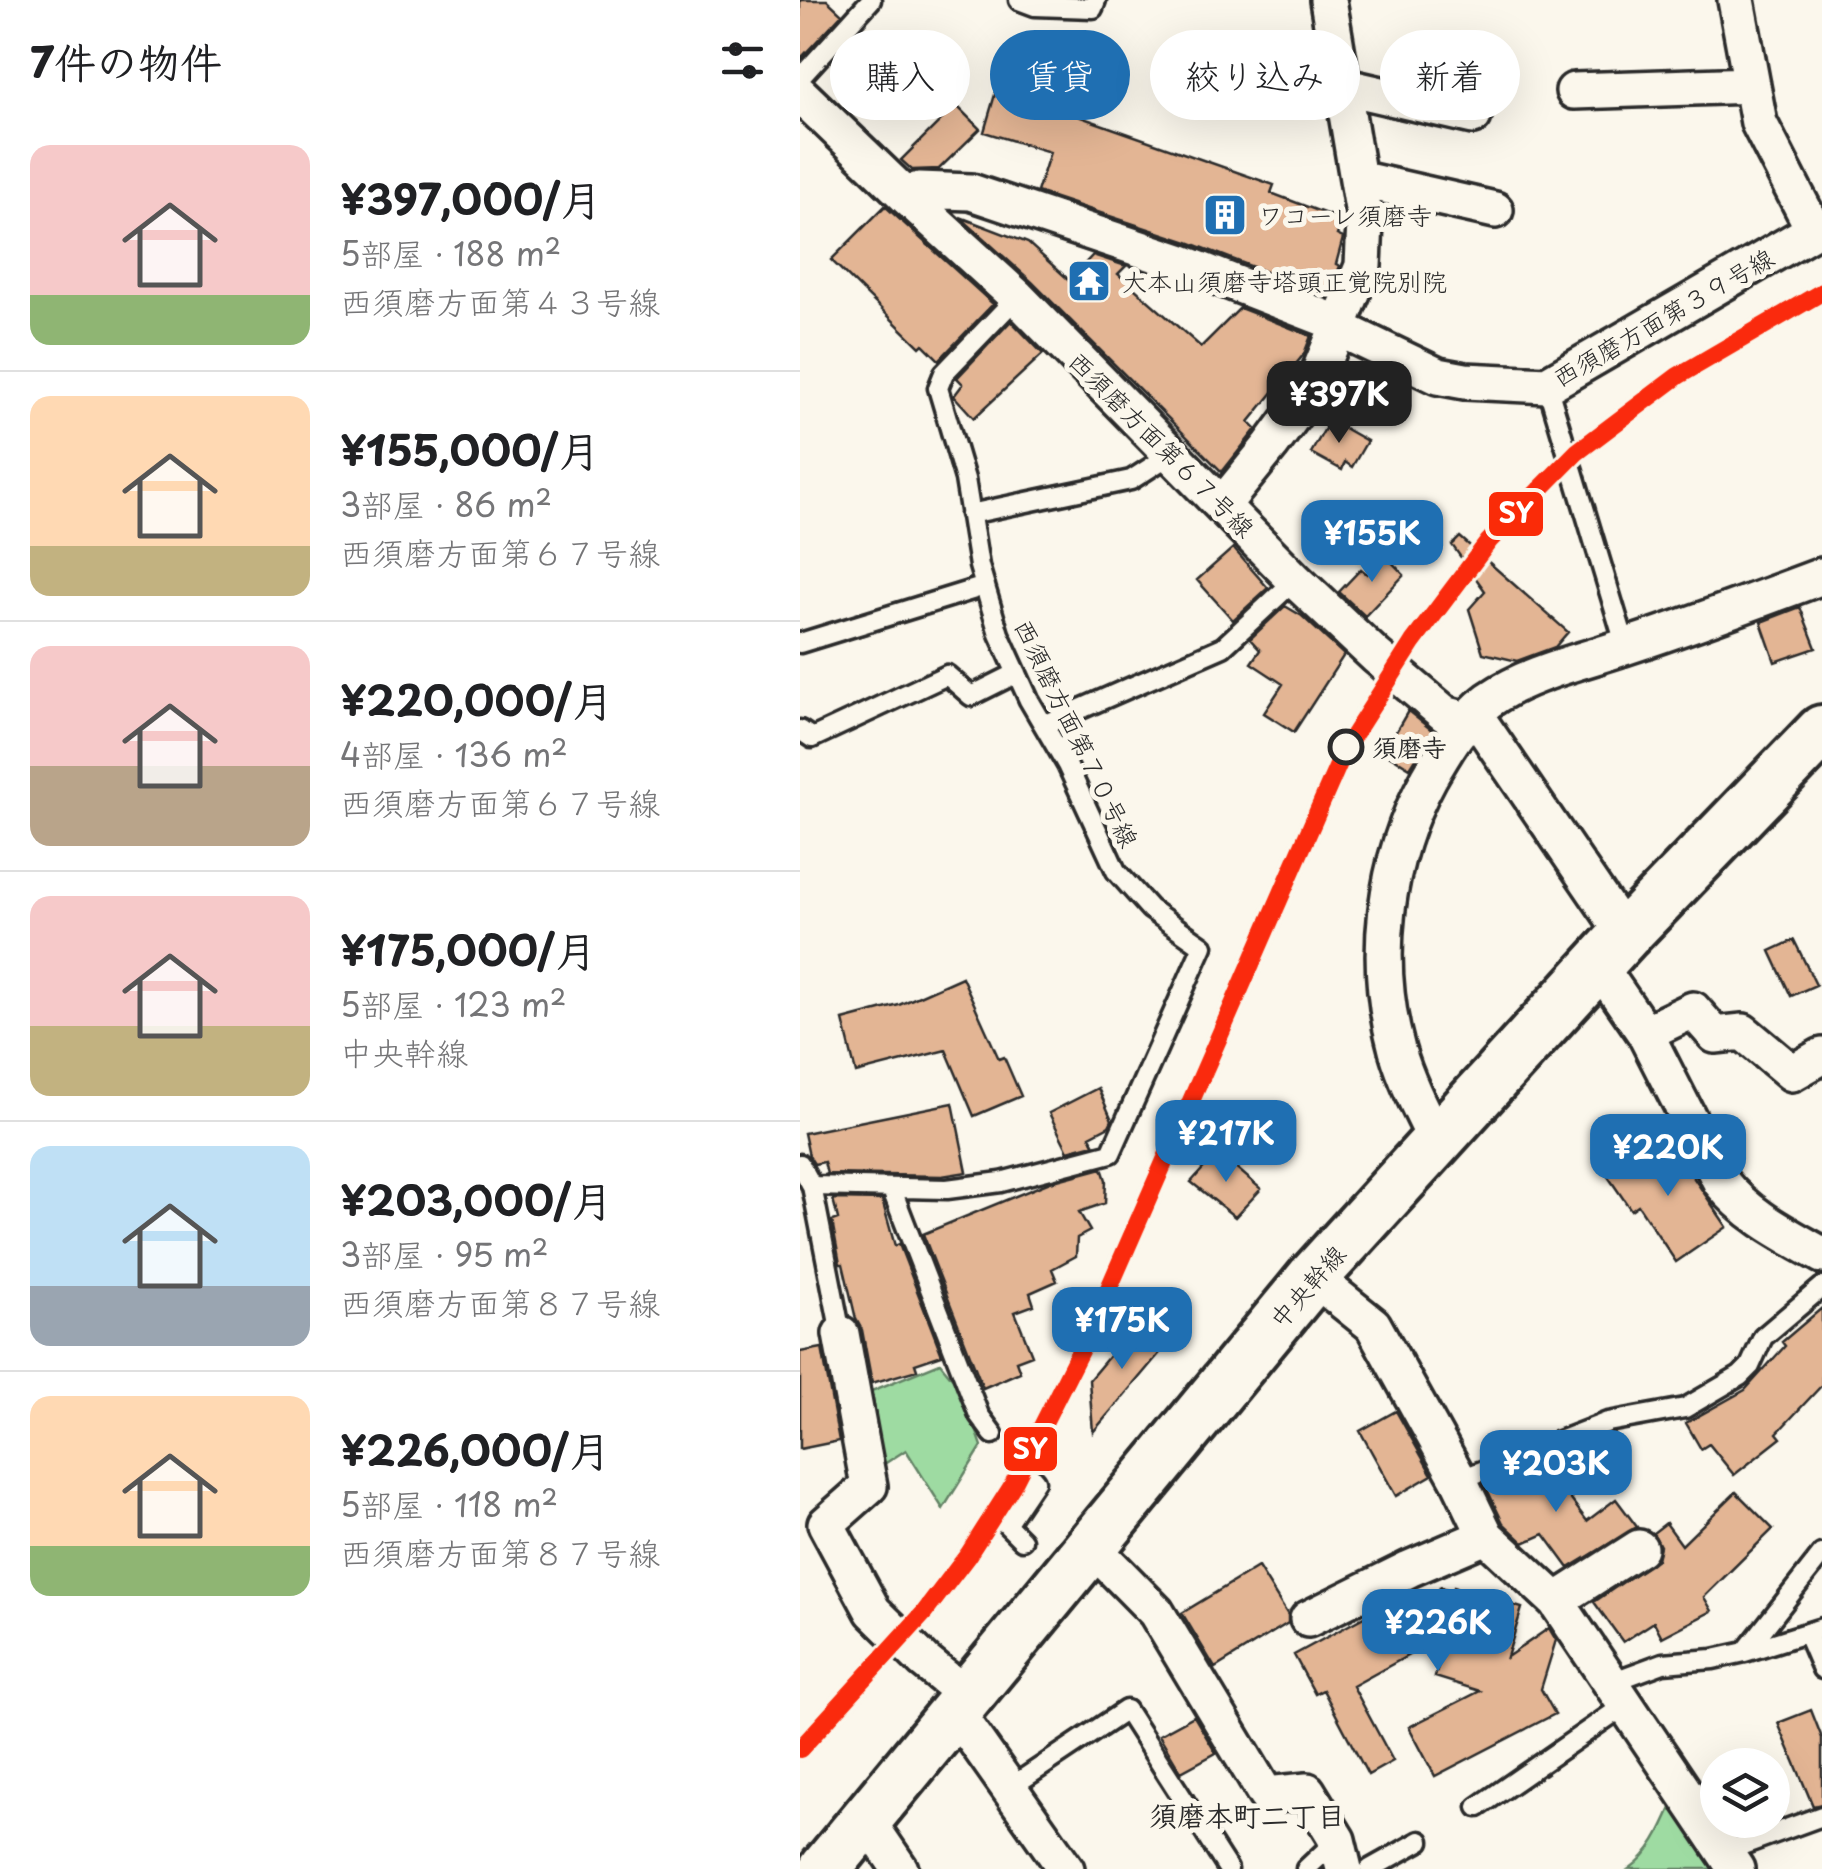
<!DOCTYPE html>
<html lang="ja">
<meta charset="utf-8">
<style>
body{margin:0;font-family:"Playpen Sans","Klee One",sans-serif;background:#f6f6f6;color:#202124;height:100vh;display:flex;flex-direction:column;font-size:38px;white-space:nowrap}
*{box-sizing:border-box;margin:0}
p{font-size:32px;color:#757577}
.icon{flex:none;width:55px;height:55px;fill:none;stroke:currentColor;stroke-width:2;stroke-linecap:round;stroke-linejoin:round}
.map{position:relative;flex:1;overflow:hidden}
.details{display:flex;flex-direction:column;background:#fff;width:800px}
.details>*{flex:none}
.hud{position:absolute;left:30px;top:30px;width:840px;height:90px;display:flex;gap:20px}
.buttons{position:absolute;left:900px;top:1748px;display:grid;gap:20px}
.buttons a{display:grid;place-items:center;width:90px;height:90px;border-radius:50%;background:#fff;box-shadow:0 10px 40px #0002;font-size:50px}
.price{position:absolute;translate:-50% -85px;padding:0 22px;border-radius:20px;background:#1f6fb2;color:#fff;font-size:32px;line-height:65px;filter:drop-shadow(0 2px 5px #0008)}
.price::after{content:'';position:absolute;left:50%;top:60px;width:30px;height:22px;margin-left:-15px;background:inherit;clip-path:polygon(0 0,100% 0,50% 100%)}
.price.selected{background:#222;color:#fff}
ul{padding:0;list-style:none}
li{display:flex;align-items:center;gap:30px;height:250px;padding:0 30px}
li+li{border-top:2px solid #e0e0e0}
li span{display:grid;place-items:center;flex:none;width:280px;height:200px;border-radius:20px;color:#555}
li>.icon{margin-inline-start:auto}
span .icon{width:120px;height:120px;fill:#fffc;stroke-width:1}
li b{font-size:42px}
h2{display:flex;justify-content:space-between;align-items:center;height:120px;padding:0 30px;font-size:42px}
.tag{padding:0 35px;border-radius:45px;background:#fff;box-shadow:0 10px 40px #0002;font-size:35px;line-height:90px}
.tag.selected{background:#1f6fb2;color:#fff}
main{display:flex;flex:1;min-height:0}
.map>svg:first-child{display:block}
.green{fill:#9edba2;stroke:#648366;stroke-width:2.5}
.building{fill:#e3b594;stroke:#2b2b2b;stroke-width:2.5}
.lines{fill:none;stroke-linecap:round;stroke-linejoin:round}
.lane-casing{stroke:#2b2b2b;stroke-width:25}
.street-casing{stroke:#2b2b2b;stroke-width:42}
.secondary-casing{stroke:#2b2b2b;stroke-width:58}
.lane{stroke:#fbf7ec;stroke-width:18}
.street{stroke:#fbf7ec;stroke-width:35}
.secondary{stroke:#fbf7ec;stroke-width:50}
.rail-1-casing{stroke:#fbf7ec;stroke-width:25}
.rail-1{stroke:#fa2b08;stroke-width:18}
.stop-dot{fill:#fbf7ec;stroke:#2b2b2b;stroke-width:5}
.labels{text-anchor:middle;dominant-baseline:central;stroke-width:10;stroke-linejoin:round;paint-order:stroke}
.poi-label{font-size:25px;fill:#2b2b2b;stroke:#fbf7ec;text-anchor:start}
.street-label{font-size:25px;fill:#2b2b2b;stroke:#fbf7ec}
.stop-label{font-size:25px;font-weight:bold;fill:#2b2b2b;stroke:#fbf7ec;text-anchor:start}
.neighbourhood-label{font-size:28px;font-weight:bold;fill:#2b2b2b;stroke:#fbf7ec}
.line-badge{stroke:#fbf7ec;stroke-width:4}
.badge-label{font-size:28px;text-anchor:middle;font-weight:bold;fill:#fff}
</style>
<main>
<section class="details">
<h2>7件の物件<svg class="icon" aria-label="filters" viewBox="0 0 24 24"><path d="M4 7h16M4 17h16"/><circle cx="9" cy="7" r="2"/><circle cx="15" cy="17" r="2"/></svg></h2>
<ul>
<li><span style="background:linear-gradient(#f6c9c9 75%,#8fb573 0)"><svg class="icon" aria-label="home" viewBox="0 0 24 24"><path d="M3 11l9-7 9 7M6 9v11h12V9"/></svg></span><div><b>¥397,000/月</b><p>5部屋 · 188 m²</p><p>西須磨方面第４３号線</p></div></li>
<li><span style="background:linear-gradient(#ffd9b3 75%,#c2b280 0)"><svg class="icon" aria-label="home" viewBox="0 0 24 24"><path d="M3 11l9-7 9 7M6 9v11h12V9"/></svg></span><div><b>¥155,000/月</b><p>3部屋 · 86 m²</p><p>西須磨方面第６７号線</p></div></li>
<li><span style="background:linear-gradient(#f6c9c9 60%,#b9a48a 0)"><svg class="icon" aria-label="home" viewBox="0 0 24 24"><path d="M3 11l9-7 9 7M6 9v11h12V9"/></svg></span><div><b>¥220,000/月</b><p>4部屋 · 136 m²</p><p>西須磨方面第６７号線</p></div></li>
<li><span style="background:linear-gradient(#f6c9c9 65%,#c2b280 0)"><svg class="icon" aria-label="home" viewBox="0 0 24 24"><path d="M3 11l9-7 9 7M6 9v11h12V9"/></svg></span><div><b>¥175,000/月</b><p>5部屋 · 123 m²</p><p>中央幹線</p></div></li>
<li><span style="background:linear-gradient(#bfe0f5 70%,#9aa5b1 0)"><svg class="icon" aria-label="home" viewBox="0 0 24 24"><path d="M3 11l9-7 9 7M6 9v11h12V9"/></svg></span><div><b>¥203,000/月</b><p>3部屋 · 95 m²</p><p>西須磨方面第８７号線</p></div></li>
<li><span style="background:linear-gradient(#ffd9b3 75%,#8fb573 0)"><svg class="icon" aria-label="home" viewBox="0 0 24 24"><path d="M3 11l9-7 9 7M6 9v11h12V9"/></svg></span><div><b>¥226,000/月</b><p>5部屋 · 118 m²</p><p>西須磨方面第８７号線</p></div></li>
</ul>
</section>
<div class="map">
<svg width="1022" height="1869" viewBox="0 0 1022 1869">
<rect width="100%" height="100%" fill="#fbf7ec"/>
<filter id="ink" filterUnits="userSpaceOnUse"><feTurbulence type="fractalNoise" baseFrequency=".01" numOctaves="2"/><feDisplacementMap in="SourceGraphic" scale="20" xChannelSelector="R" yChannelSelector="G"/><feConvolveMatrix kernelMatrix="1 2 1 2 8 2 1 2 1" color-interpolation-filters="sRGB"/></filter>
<g filter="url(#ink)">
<!-- green -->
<path class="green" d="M140,1363l22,27 20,56 -39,63 -37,-59 -28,18 -14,-74z
M878,1792l42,77h-91c26,-18 36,-48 49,-77z"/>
<!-- building -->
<path class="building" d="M0,0h27l15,14 -42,45z
M196,91l45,12 233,82 -3,8 71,27 -5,15 6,3 -7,26 4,2 -12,30 -140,-54 -151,-50 13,-40 -66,-20z
M156,105l24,24 -41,40 -27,1 -11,-10z
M85,206l108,98 -54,56 -16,-16 -3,3 -89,-87z
M160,217l68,26 41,37 24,-25 33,11 -8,8 83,73 39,-39 71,28 -7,18 -55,68 7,7 -34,43 -190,-190z
M211,321l32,33 -69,64 -20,-22 9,-12 -6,-6z
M530,420l37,21 -15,26 -7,-5 -3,8 -31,-17z
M660,537l108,95 -13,15 -38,14 -34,-8 -14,-44 16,-18 -33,-46z
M433,548l35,40 -35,32 -36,-40z
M585,555l19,20 -39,41 -26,-24 22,-23 6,5z
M485,606l17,10 42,39 -50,77 -30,-19 19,-29 -32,-21 9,-13 -10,-11z
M1000,607l16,41 -41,14 -14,-40z
M608,711l25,20 -23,37 -26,-16z
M994,940l22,45 -25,11 -21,-45z
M162,977l37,82 5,-2 17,39 -47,20 -28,-66 -90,23 -13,-53 56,-15z
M298,1088l14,32 -3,6 -19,10 4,8 -26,7 -19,-38z
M153,1103l14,69 -25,4 -115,-2 -3,-12 -10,2 -5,-8 -5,-23z
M866,1137l61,90 -51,35 -38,-57 -7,5 -24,-35z
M418,1152l43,37 -26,28 -44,-35z
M302,1168l4,12 -1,23 -26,9 11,19 -13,7 -1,18 -24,13 5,12 -27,12 4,12 -19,7 17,43 -16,6 4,11 -37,16 -60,-154 127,-52z
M33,1199l49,1 13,46 4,-2 43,111 -27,9 2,6 -45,13 -10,-53 -6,-11 -13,-55h-3l-8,-43 6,-2z
M1022,1308v77l-45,48 4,5 -47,37 -25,-31 -8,5 -15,-26 59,-33 40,-44 -3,-4z
M337,1323l28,24 -72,85 -4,-52z
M22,1348l17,93 -39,8v-97z
M596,1411l36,64 -36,21 -36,-65z
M755,1466l14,31 18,24 29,-22 21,28 -68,41 -25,-34 -20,9 -21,-20 -18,-38 42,-16 3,9z
M936,1492l37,37 -69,68 8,14 -50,26 -8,-15 -31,20 -29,-40 63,-43 3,-13 -7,-13 13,-10 16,22z
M458,1567l30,48v8l-73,45 -33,-55z
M640,1587l13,4 1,-4 68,21 -15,49 42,-29 7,12 -15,49 14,25 -120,62 -26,-49 71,-36 -45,-14 12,-43 -94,52 40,75 -25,14 -45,-85 -8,4 -21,-39 103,-56 24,6 3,-8 11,4z
M1011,1710l11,28v66l-9,2 -35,-83z
M394,1716l22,37 -35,19 -22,-37z"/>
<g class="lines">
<defs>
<path id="lane" d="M219,0l16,6 58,2 3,-8
M0,78l71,-78
M747,385l79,262
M170,514l161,-34 42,-27
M0,643l185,-57
M244,725l179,-78 72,-67
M0,730l12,8 135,-63 24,21 46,-23
M0,1164l12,22 135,3 54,-7 110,-29 92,-207 -53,-37 -34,-38 -49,-106 -38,-65 -30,-66 -20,-68 -14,-87 -27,-91 6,-15 73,-76
M12,1186l29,148
M92,1190l87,225 14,19
M659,1480l149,-58 77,-14 55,-32 10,-10 13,-29 59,-50
M222,1540l-16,-16 29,-43 -6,-7
M1007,1634l15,35
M945,1652l77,-98
M809,1683l54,-20 50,-4 32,-7 77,-24
M211,1787l115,-77 102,159
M678,1807l147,-102
M926,1851l96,-35
M506,1869l31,-29
M570,1869l50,-28"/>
<path id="street" d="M542,86l131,30
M774,91l178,-6
M0,94l106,102 111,101 278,283 81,76 69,58 36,10 144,211
M558,179l137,31
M106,196l13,-6 52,2 209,70 160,62
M538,328l100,48 27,5 82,4 267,-155 -55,-107 -23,-123
M423,504l48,-59 42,-57 50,-122 2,-45 -37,-221
M798,965l47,68 76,149c27,34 64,52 101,73
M845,1033l48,-23 22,25 28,-3 49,41 30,-17
M636,1140c-15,-30 -30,-59 -39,-90 -25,-90 -13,-190 32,-272 16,-28 34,-59 60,-78 40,-28 95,-39 141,-55 64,-21 128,-45 192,-69
M513,1277l60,48 86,155 27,56 70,65 180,268
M41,1334l28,152 -43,38 47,87 51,50 42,34
M290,1545l66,67 110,183 41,-4 30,49 7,29
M756,1601l83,-53
M508,1619l101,-50 77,-33
M154,1710l112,159
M66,1819l34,50"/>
<path id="secondary" d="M25,1869l488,-592 312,-342 197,-204"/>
</defs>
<!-- lane casing -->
<use href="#lane" class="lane-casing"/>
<!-- street casing -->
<use href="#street" class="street-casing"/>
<!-- secondary casing -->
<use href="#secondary" class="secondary-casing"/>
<!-- lane -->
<use href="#lane" class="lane"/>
<!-- street -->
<use href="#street" class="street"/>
<!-- secondary -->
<use href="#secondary" class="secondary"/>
<defs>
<path id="rail-1" d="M0,1749l124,-136 44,-58 44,-69 80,-159 254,-580 67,-105 76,-101 88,-89 101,-76 144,-84"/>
</defs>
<!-- rail-1 casing -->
<use href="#rail-1" class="rail-1-casing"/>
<!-- rail-1 -->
<use href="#rail-1" class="rail-1"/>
</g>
</g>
<!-- icons -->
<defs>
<symbol id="building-square" viewBox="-11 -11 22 22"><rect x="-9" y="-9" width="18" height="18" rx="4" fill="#1f6fb2" stroke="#fbf7ec"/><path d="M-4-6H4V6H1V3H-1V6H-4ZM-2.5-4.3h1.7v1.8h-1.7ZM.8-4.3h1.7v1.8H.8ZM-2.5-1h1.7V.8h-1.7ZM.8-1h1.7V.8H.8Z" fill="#fff"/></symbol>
<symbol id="temple-square" viewBox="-11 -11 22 22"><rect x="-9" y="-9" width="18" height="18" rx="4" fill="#1f6fb2" stroke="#fbf7ec"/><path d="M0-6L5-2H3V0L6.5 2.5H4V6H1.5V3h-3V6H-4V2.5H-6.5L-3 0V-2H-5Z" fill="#fff"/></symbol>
</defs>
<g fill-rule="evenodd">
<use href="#building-square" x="400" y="190" width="50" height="50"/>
<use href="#temple-square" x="264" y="256" width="50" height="50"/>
</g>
<!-- markers -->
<circle class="stop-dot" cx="546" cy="747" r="16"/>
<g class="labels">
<!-- poi labels -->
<g class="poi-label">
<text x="458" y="215">ワコーレ須磨寺</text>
<text x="322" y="281">大本山須磨寺塔頭正覚院別院</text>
</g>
<!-- street labels -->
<g class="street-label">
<text transform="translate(863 317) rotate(-30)">西須磨方面第３９号線</text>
<text transform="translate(362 444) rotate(45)">西須磨方面第６７号線</text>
<text transform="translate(277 733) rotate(64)">西須磨方面第７０号線</text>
<text transform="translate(507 1286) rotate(-49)">中央幹線</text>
</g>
<!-- stop labels -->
<g class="stop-label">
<text x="572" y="747">須磨寺</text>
</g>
<!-- neighbourhood labels -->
<g class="neighbourhood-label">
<text x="447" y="1814">須磨本町二丁目</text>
</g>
</g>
<g class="line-badge">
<rect x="687" y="490" width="58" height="48" rx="10" fill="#fa2b08"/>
<rect x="202" y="1425" width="57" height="48" rx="10" fill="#fa2b08"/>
</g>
<g class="badge-label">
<text x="716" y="523">SY</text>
<text x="230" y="1459">SY</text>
</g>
</svg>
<div class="buttons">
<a><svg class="icon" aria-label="layers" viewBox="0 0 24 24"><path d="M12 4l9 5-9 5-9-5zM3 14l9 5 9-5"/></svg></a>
</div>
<b class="price selected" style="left:539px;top:446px">¥397K</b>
<b class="price" style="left:572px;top:585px">¥155K</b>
<b class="price" style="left:426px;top:1185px">¥217K</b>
<b class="price" style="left:868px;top:1199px">¥220K</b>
<b class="price" style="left:322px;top:1372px">¥175K</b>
<b class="price" style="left:756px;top:1515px">¥203K</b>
<b class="price" style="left:638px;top:1674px">¥226K</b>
<div class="hud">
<a class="tag">購入</a>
<a class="tag selected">賃貸</a>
<a class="tag">絞り込み</a>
<a class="tag">新着</a>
</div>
</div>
</main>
